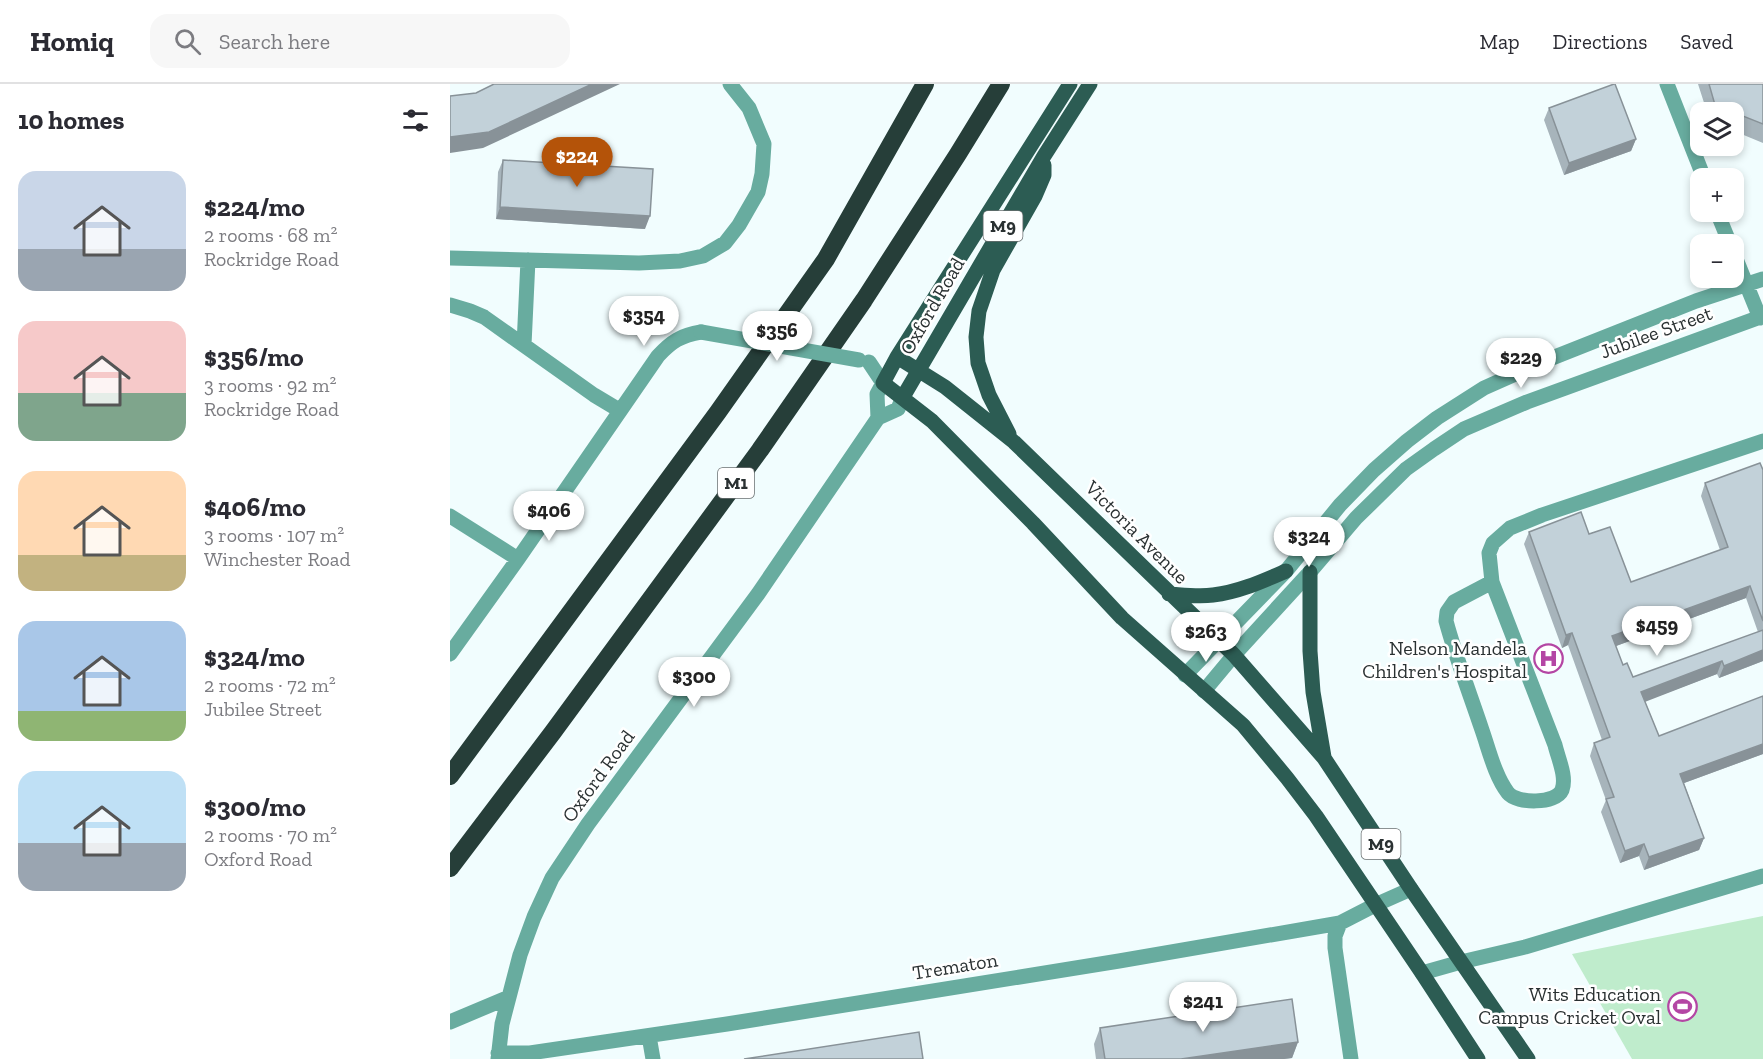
<!DOCTYPE html>
<meta charset="utf-8">
<style>
body{margin:0;font-family:"Zilla Slab",serif;background:#f7f7f7;color:#2b2b33;height:100vh;display:flex;flex-direction:column;font-size:22px;white-space:nowrap}
*{box-sizing:border-box;margin:0}
p{font-size:20px;color:#7c7c81}
.icon{flex:none;width:33px;height:33px;fill:none;stroke:currentColor;stroke-width:2;stroke-linecap:round;stroke-linejoin:round}
.map{position:relative;flex:1;overflow:hidden}
.sheet{display:flex;flex-direction:column;background:#fff;width:450px}
.sheet>*{flex:none}
.controls{position:absolute;left:1240px;top:18px;display:grid;gap:12px}
.controls a{display:grid;place-items:center;width:54px;height:54px;border-radius:12px;background:#fff;box-shadow:0 3px 9px #0003;font-size:30px}
.price{position:absolute;translate:-50% -51px;padding:0 14px;border-radius:21px;background:#fff;color:#222;font-size:20px;line-height:39px;filter:drop-shadow(0 2px 3px #0008)}
.price::after{content:'';position:absolute;left:50%;top:36px;width:18px;height:14px;margin-left:-9px;background:inherit;clip-path:polygon(0 0,100% 0,50% 100%)}
.price.active{background:#b45309;color:#fff}
ul{padding:0;list-style:none}
li{display:flex;align-items:center;gap:18px;height:150px;padding:0 18px}
li span{display:grid;place-items:center;flex:none;width:168px;height:120px;border-radius:18px;color:#555}
li>.icon{margin-inline-start:auto}
span .icon{width:72px;height:72px;fill:#fffc;stroke-width:1}
li b{font-size:26px}
h2{display:flex;justify-content:space-between;align-items:center;height:72px;padding:0 18px;font-size:26px}
header{display:flex;align-items:center;gap:36px;box-sizing:border-box;height:84px;padding:0 30px;background:#fff;border-bottom:2px solid #e1e1e2}
header strong{font-size:28px}
nav{display:flex;gap:33px;margin-inline-start:auto;font-size:21px}
.search{width:420px;height:54px;background:#f7f7f7;display:flex;align-items:center;gap:15px;box-sizing:border-box;padding:0 21px;border-radius:18px;color:#7c7c81;font-size:22px}
main{display:flex;flex:1;min-height:0}
.map>svg:first-child{display:block}
.green{fill:#bfeccc}
.lines{fill:none;stroke-linecap:round;stroke-linejoin:round}
.minor{stroke:#68ac9f;stroke-width:15}
.major{stroke:#2c5c53;stroke-width:15}
.highway{stroke:#263e39;stroke-width:18}
.minor-bridge{stroke:#68ac9f;stroke-width:15}
.wall{fill:#a7b4bb;fill-rule:evenodd}
.shaded-wall{fill:#889298}
.building{fill:#c2d1d9;stroke:#889298;stroke-width:1.5}
.labels{text-anchor:middle;dominant-baseline:central;stroke-width:5;stroke-linejoin:round;paint-order:stroke}
.shield{fill:#fff;stroke:#6a6f70;stroke-width:1.5}
.shield-label{font-size:18px;font-weight:bold;fill:#2a3132}
.street-label{font-size:20px;fill:#2a3132;stroke:#fff}
.poi-label{font-size:20px;fill:#2a3132;stroke:#fff;text-anchor:end}
</style>
<header>
<strong>Homiq</strong>
<div class="search"><svg class="icon" aria-label="search" viewBox="0 0 24 24"><circle cx="10" cy="10" r="6"/><path d="M15 15l6 6"/></svg>Search here</div>
<nav><a>Map</a><a>Directions</a><a>Saved</a></nav>
</header>
<main>
<section class="sheet">
<h2>10 homes<svg class="icon" aria-label="filters" viewBox="0 0 24 24"><path d="M4 7h16M4 17h16"/><circle cx="9" cy="7" r="2"/><circle cx="15" cy="17" r="2"/></svg></h2>
<ul>
<li><span style="background:linear-gradient(#c9d6e8 65%,#9aa5b1 0)"><svg class="icon" aria-label="home" viewBox="0 0 24 24"><path d="M3 11l9-7 9 7M6 9v11h12V9"/></svg></span><div><b>$224/mo</b><p>2 rooms · 68 m²</p><p>Rockridge Road</p></div></li>
<li><span style="background:linear-gradient(#f6c9c9 60%,#7fa58c 0)"><svg class="icon" aria-label="home" viewBox="0 0 24 24"><path d="M3 11l9-7 9 7M6 9v11h12V9"/></svg></span><div><b>$356/mo</b><p>3 rooms · 92 m²</p><p>Rockridge Road</p></div></li>
<li><span style="background:linear-gradient(#ffd9b3 70%,#c2b280 0)"><svg class="icon" aria-label="home" viewBox="0 0 24 24"><path d="M3 11l9-7 9 7M6 9v11h12V9"/></svg></span><div><b>$406/mo</b><p>3 rooms · 107 m²</p><p>Winchester Road</p></div></li>
<li><span style="background:linear-gradient(#a9c7e8 75%,#8fb573 0)"><svg class="icon" aria-label="home" viewBox="0 0 24 24"><path d="M3 11l9-7 9 7M6 9v11h12V9"/></svg></span><div><b>$324/mo</b><p>2 rooms · 72 m²</p><p>Jubilee Street</p></div></li>
<li><span style="background:linear-gradient(#bfe0f5 60%,#9aa5b1 0)"><svg class="icon" aria-label="home" viewBox="0 0 24 24"><path d="M3 11l9-7 9 7M6 9v11h12V9"/></svg></span><div><b>$300/mo</b><p>2 rooms · 70 m²</p><p>Oxford Road</p></div></li>
</ul>
</section>
<div class="map">
<svg width="1313" height="975" viewBox="0 0 1313 975">
<rect width="100%" height="100%" fill="#f1fdfe"/>
<!-- green -->
<path class="green" d="M1313,832v143h-131l-60,-105z"/>
<g class="lines">
<!-- minor -->
<path class="minor" d="M1217,0l37,94
M1267,128l13,32
M1284,170l26,64
M0,174l189,5 41,-2 23,-5 22,-13 14,-18 19,-33 4,-18 2,-30 -15,-36 -19,-24
M0,221l20,6 14,6 110,78 25,15
M74,261l4,-85
M419,278l14,21 -6,11 1,24
M0,432l68,43
M1042,498l-38,20 -7,10 -1,9c10,37 24,73 36,109 7,20 13,46 26,63 9,11 48,11 54,-3 5,-13 -4,-32 -7,-45l-63,-163 -3,-29 4,-10 17,-15 32,-13 221,-74
M0,570l68,-95 140,-203c13,-14 23,-21 43,-24
M735,591l101,-104 54,-66 34,-35 33,-29 30,-23 47,-30 58,-26 154,-61 67,-22
M754,607l30,-36 76,-83 46,-54 50,-49 28,-20 30,-20 63,-27 236,-86
M890,839l-5,13v12l16,111
M972,889l39,-11 64,-15 238,-71
M0,938l57,-24
M199,952l4,23
M48,969h32l197,-29 392,-63 221,-38 35,-18 36,-16
M48,975l4,-35 18,-69 14,-38 18,-39 36,-54 170,-230 120,-176 20,-9 5,-12"/>
<!-- major -->
<path class="major" d="M620,0l-173,273 -14,26 49,38 101,102 89,95 121,107 44,53 29,38 106,157 56,86
M447,273l48,30 69,55 220,213 90,103 87,131 117,170
M453,313l141,-241 46,-72
M559,350l-20,-39 -11,-32 -2,-26 3,-26 14,-41 42,-74 9,-21v-10
M860,488v79l3,41 11,65
M719,510c15,1 30,3 44,1 26,-3 50,-14 73,-24"/>
<!-- highway -->
<path class="highway" d="M0,692l268,-364 108,-153 99,-175
M0,784l103,-136 207,-282 104,-150 94,-146 43,-70"/>
<!-- minor-bridge -->
<path class="minor-bridge" d="M251,248l158,28"/>
</g>
<!-- wall -->
<path class="wall" d="M1248,0h65v59l-29,-12v-19h-27z
M1099,24l87,31 -5,12 -67,24 -20,-55z
M53,76l142,69 -149,-10 2,-47z
M1313,386v191l-44,17 -2,-4 -72,27 14,35 104,18 -79,29 20,55 -5,12 -55,20 -5,-14 -19,7 -19,-51 5,-12 -16,-44 4,-13 8,-3 -34,-95 -6,3 -38,-104 5,-12 60,2 42,48 89,-32 -19,-54 4,-13zM1296,514l12,34 -125,45 -10,-12 -7,-19z
M650,944l198,14 -6,16 -8,1h-188l-2,-15z"/>
<!-- shaded-wall -->
<path class="shaded-wall" d="M142,0h28l-137,64 -33,5v-16z
M1186,55l-5,12 -67,24 5,-12z
M50,123l150,9 -5,13 -149,-10z
M1300,502l-4,12 -138,51 4,-13z
M1122,549l-4,12 -6,3 4,-13z
M1313,566v11l-44,17 5,-12z
M1272,577l-5,13 -80,31 4,-13z
M1313,660v10l-87,32 4,-12z
M1254,754l-5,12 -55,20 5,-13z
M1194,760l-5,12 -19,7 5,-12z
M848,958l-6,16 -8,1h-103z"/>
<!-- building -->
<path class="building" d="M44,0h98l-103,48 -39,5v-41l26,-3z
M1164,0h1l21,55 -67,24 -20,-55z
M1259,0h54v40l-48,-19z
M53,76l150,9 -3,47 -150,-9z
M1310,379l3,7v151l-13,-35 -138,50 11,29 4,-2 6,14 130,-47v20l-39,16 -2,-5 -81,31 18,44 104,-40v48l-83,30 24,64 -55,19 -5,-13 -19,7 -19,-52 8,-2 -20,-54 16,-6 -38,-104 -6,2 -37,-103 52,-20 8,22 21,-7 21,55 97,-35 -23,-64z
M842,915l6,43 -117,17h-76l-5,-31z
M469,948l4,27h-179z"/>
<!-- icons -->
<defs>
<symbol id="hospital-ring" viewBox="-11 -11 22 22"><circle r="9.5" fill="#fff" stroke="#b446a4" stroke-width="1.5"/><path d="M-5-5h3v3.5h4V-5h3V5h-3V1.5h-4V5h-3Z" fill="#b446a4"/></symbol>
<symbol id="stadium-ring" viewBox="-11 -11 22 22"><circle r="9.5" fill="#fff" stroke="#b446a4" stroke-width="1.5"/><path d="M0-5a6.5 5 0 1 0 0 10a6.5 5 0 1 0 0-10ZM-3.5-1.8h7v3.6h-7Z" fill="#b446a4"/></symbol>
</defs>
<g fill-rule="evenodd">
<use href="#hospital-ring" x="1082" y="558" width="33" height="33"/>
<use href="#stadium-ring" x="1216" y="906" width="33" height="33"/>
</g>
<g class="labels">
<!-- shield labels -->
<g class="shield">
<rect x="533.5" y="127" width="39" height="30" rx="4.5"/>
<rect x="268" y="384" width="36" height="30" rx="4.5"/>
<rect x="911.5" y="745" width="39" height="30" rx="4.5"/>
</g>
<g class="shield-label">
<text x="553" y="142">M9</text>
<text x="286" y="399">M1</text>
<text x="931" y="760">M9</text>
</g>
<!-- street labels -->
<g class="street-label">
<text transform="translate(482 222) rotate(-60)">Oxford Road</text>
<text transform="translate(1206 248) rotate(-20)">Jubilee Street</text>
<text transform="translate(687 448) rotate(45)">Victoria Avenue</text>
<text transform="translate(148 692) rotate(-54)">Oxford Road</text>
<text transform="translate(505 882) rotate(-9)">Trematon</text>
</g>
<!-- poi labels -->
<g class="poi-label">
<text x="1077" y="564">Nelson Mandela<tspan x="1077" dy="23">Children's Hospital</tspan></text>
<text x="1211" y="910">Wits Education<tspan x="1211" dy="23">Campus Cricket Oval</tspan></text>
</g>
</g>
</svg>
<div class="controls">
<a><svg class="icon" aria-label="layers" viewBox="0 0 24 24"><path d="M12 4l9 5-9 5-9-5zM3 14l9 5 9-5"/></svg></a>
<a>+</a>
<a>−</a>
</div>
<b class="price active" style="left:127px;top:104px">$224</b>
<b class="price" style="left:194px;top:263px">$354</b>
<b class="price" style="left:327px;top:278px">$356</b>
<b class="price" style="left:1071px;top:305px">$229</b>
<b class="price" style="left:99px;top:458px">$406</b>
<b class="price" style="left:859px;top:484px">$324</b>
<b class="price" style="left:1207px;top:573px">$459</b>
<b class="price" style="left:756px;top:579px">$263</b>
<b class="price" style="left:244px;top:624px">$300</b>
<b class="price" style="left:753px;top:949px">$241</b>
</div>
</main>
